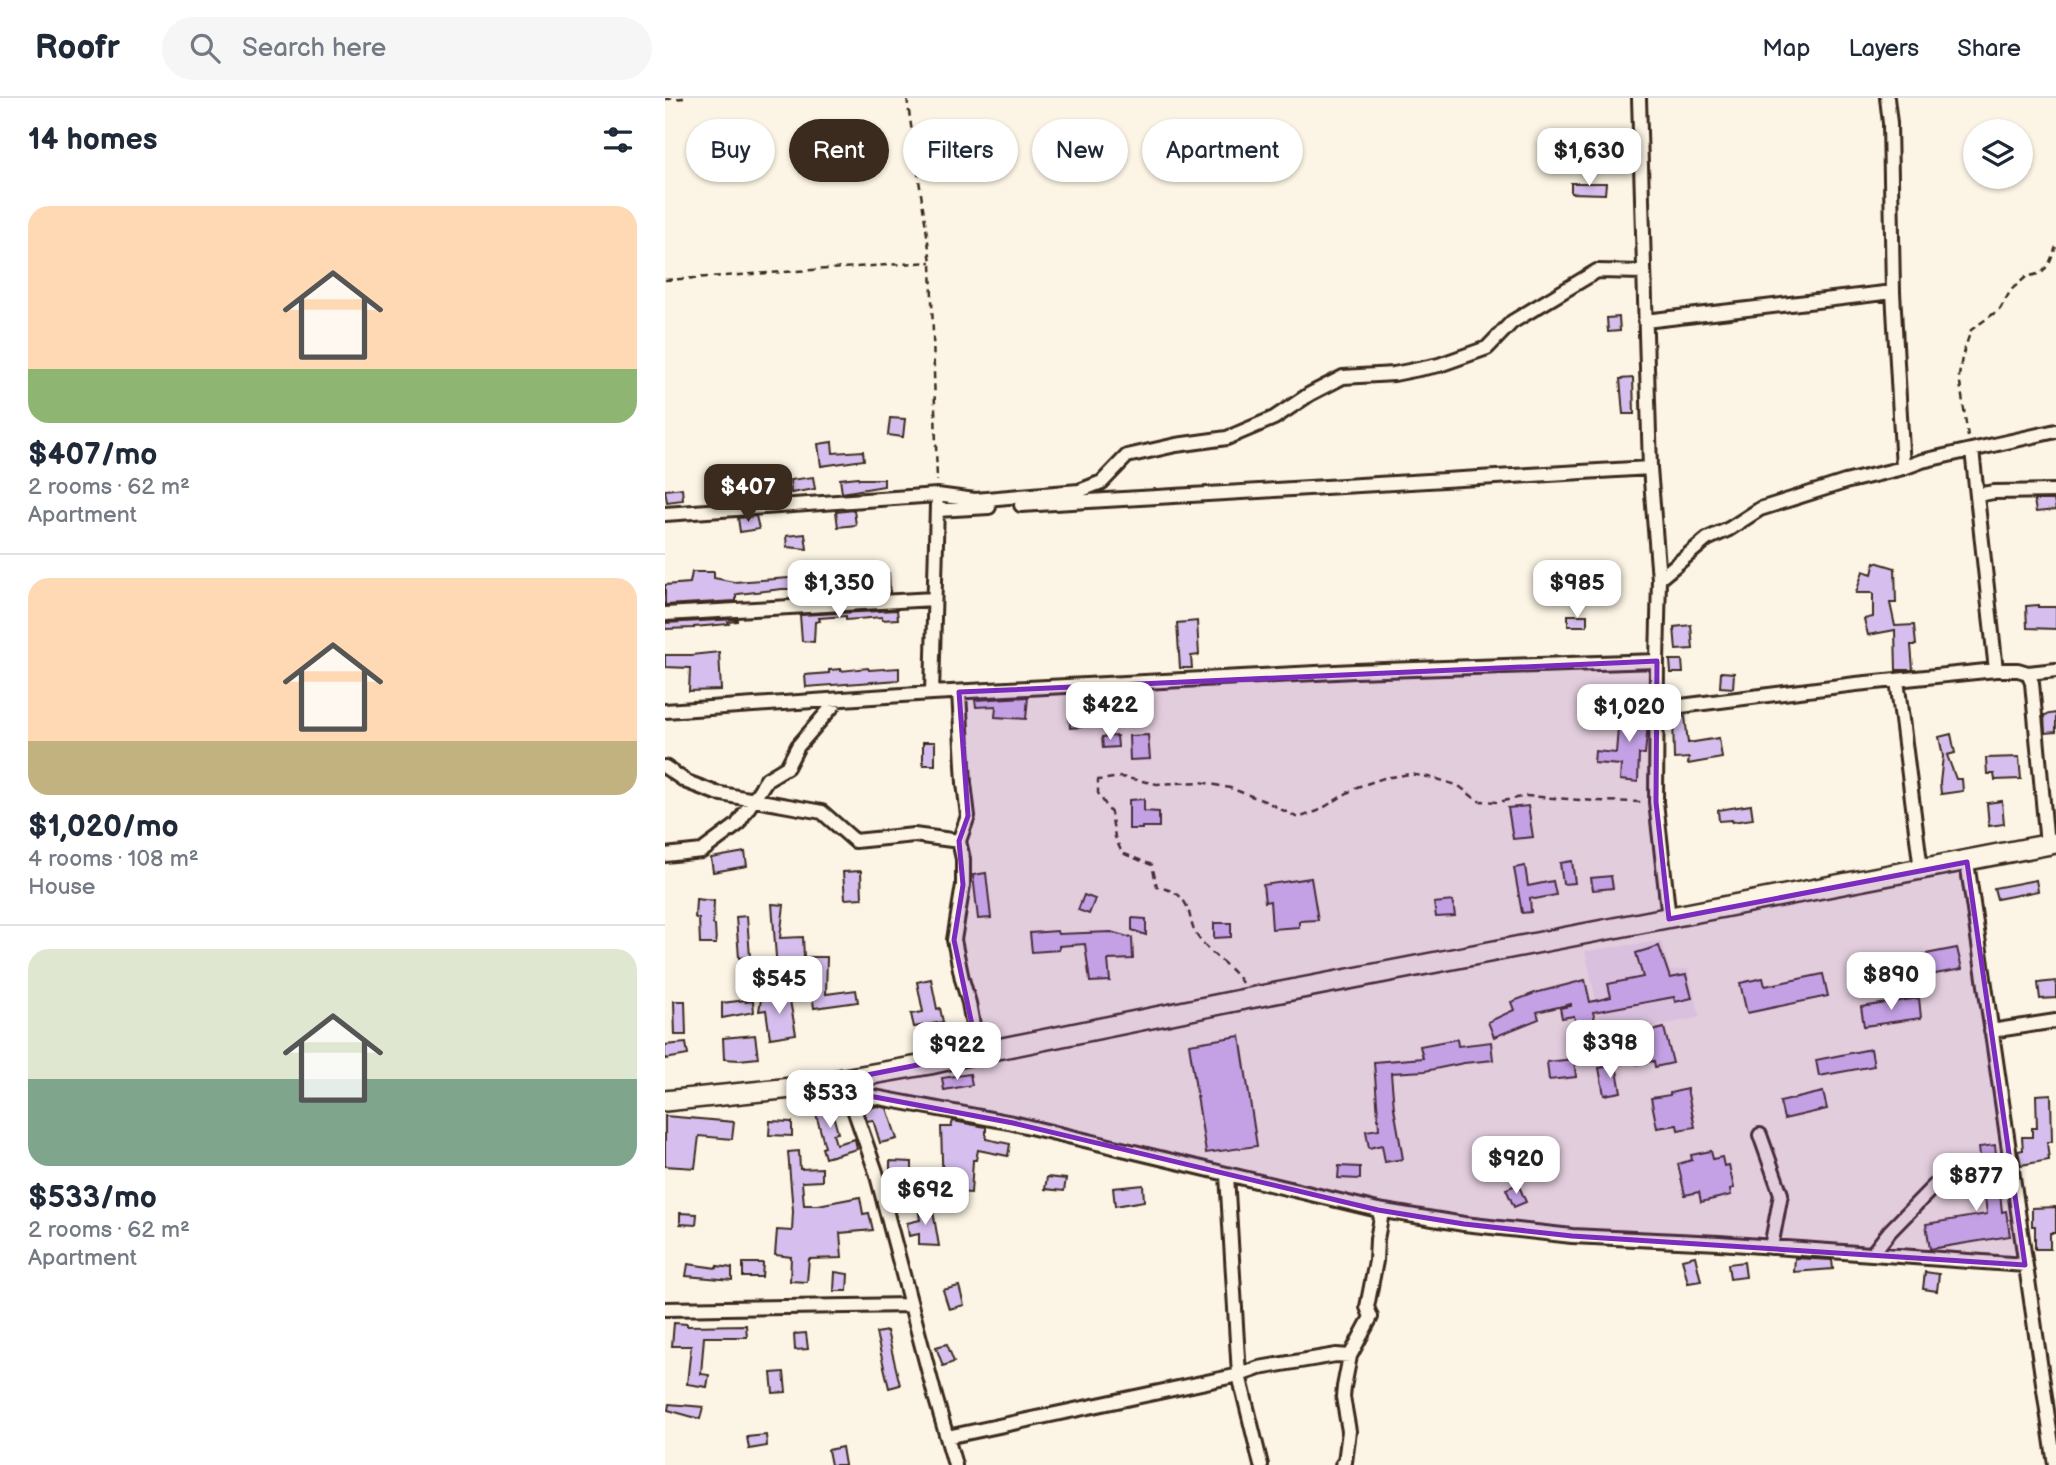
<!DOCTYPE html>
<meta charset="utf-8">
<style>
body{margin:0;font-family:"Balsamiq Sans",sans-serif;background:#f6f6f7;color:#1f2937;height:100vh;display:flex;flex-direction:column;font-size:26px;white-space:nowrap}
*{box-sizing:border-box;margin:0}
p{font-size:23px;color:#747a83}
.icon{flex:none;width:38px;height:38px;fill:none;stroke:currentColor;stroke-width:2;stroke-linecap:round;stroke-linejoin:round}
.map{position:relative;flex:1;overflow:hidden}
.details{display:flex;flex-direction:column;background:#fff;width:665px}
.details>*{flex:none}
.hud{position:absolute;left:21px;top:21px;width:665px;height:63px;display:flex;gap:14px}
.buttons{position:absolute;left:1298px;top:21px;display:grid;gap:14px}
.buttons a{display:grid;place-items:center;width:70px;height:70px;border-radius:50%;background:#fff;box-shadow:0 2px 5px #0004;font-size:35px}
.price{position:absolute;translate:-50% -60px;padding:0 16px;border-radius:14px;background:#fff;color:#222;font-size:23px;line-height:46px;filter:drop-shadow(0 2px 4px #0008)}
.price::after{content:'';position:absolute;left:50%;top:42px;width:21px;height:16px;margin-left:-10px;background:inherit;clip-path:polygon(0 0,100% 0,50% 100%)}
.price.on{background:#3b2a1e;color:#fff}
ul{padding:0;list-style:none}
li{display:grid;align-content:center;gap:14px;height:371px;padding:0 28px}
li+li{border-top:2px solid #e0e1e3}
li span{display:grid;place-items:center;height:217px;border-radius:21px;color:#555}
li>.icon{margin-inline-start:auto}
span .icon{width:126px;height:126px;fill:#fffc;stroke-width:1}
li b{font-size:30px}
h2{display:flex;justify-content:space-between;align-items:center;height:84px;padding:0 28px;font-size:30px}
.chip{padding:0 24px;border-radius:32px;background:#fff;box-shadow:0 2px 5px #0004;font-size:24px;line-height:63px}
.chip.on{background:#3b2a1e;color:#fff}
header{display:flex;align-items:center;gap:42px;box-sizing:border-box;height:98px;padding:0 35px;background:#fff;border-bottom:2px solid #e0e1e3}
header strong{font-size:33px}
nav{display:flex;gap:38px;margin-inline-start:auto;font-size:24px}
.search{width:490px;height:63px;background:#f6f6f7;display:flex;align-items:center;gap:18px;box-sizing:border-box;padding:0 24px;border-radius:38px;color:#747a83;font-size:26px}
main{display:flex;flex:1;min-height:0}
.map>svg:first-child{display:block}
.built{fill:#f1e5e8}
.building{fill:#d6bfef;stroke:#3b2a1e;stroke-width:2}
.lines{fill:none;stroke-linecap:round;stroke-linejoin:round}
.minor-casing{stroke:#3b2a1e;stroke-width:18}
.trunk-casing{stroke:#3b2a1e;stroke-width:24}
.path{stroke:#3b2a1e;stroke-width:2.5;stroke-dasharray:7 5;stroke-linecap:butt}
.minor{stroke:#fcf5e5;stroke-width:12}
.trunk{stroke:#fcf5e5;stroke-width:19}
.marked{fill:#7b2cbf;fill-opacity:0.2;stroke:#7b2cbf;stroke-width:5;stroke-linejoin:round}
</style>
<header>
<strong>Roofr</strong>
<div class="search"><svg class="icon" aria-label="search" viewBox="0 0 24 24"><circle cx="10" cy="10" r="6"/><path d="M15 15l6 6"/></svg>Search here</div>
<nav><a>Map</a><a>Layers</a><a>Share</a></nav>
</header>
<main>
<section class="details">
<h2>14 homes<svg class="icon" aria-label="filters" viewBox="0 0 24 24"><path d="M4 7h16M4 17h16"/><circle cx="9" cy="7" r="2"/><circle cx="15" cy="17" r="2"/></svg></h2>
<ul>
<li><span style="background:linear-gradient(#ffd9b3 75%,#8fb573 0)"><svg class="icon" aria-label="home" viewBox="0 0 24 24"><path d="M3 11l9-7 9 7M6 9v11h12V9"/></svg></span><div><b>$407/mo</b><p>2 rooms · 62 m²</p><p>Apartment</p></div></li>
<li><span style="background:linear-gradient(#ffd9b3 75%,#c2b280 0)"><svg class="icon" aria-label="home" viewBox="0 0 24 24"><path d="M3 11l9-7 9 7M6 9v11h12V9"/></svg></span><div><b>$1,020/mo</b><p>4 rooms · 108 m²</p><p>House</p></div></li>
<li><span style="background:linear-gradient(#dfe7d0 60%,#7fa58c 0)"><svg class="icon" aria-label="home" viewBox="0 0 24 24"><path d="M3 11l9-7 9 7M6 9v11h12V9"/></svg></span><div><b>$533/mo</b><p>2 rooms · 62 m²</p><p>Apartment</p></div></li>
</ul>
</section>
<div class="map">
<svg width="1391" height="1367" viewBox="0 0 1391 1367">
<rect width="100%" height="100%" fill="#fcf5e5"/>
<filter id="ink" filterUnits="userSpaceOnUse"><feTurbulence type="fractalNoise" baseFrequency=".0143" numOctaves="2"/><feDisplacementMap in="SourceGraphic" scale="14" xChannelSelector="R" yChannelSelector="G"/><feConvolveMatrix kernelMatrix="1 2 1 2 8 2 1 2 1" color-interpolation-filters="sRGB"/></filter>
<g filter="url(#ink)">
<!-- built -->
<path class="built" d="M996,843l9,30 18,-2 12,48 -96,20 -19,-86z"/>
<!-- building -->
<path class="building" d="M906,85h35l-1,11 -34,-1z
M954,219l1,14 -12,1 -1,-14z
M968,280l1,36h-11l-3,-35z
M225,320l15,1 -2,18 -15,-2z
M167,344l1,11 30,-2 1,9 -43,6 -3,-22z
M148,379l2,12 -24,4 -1,-13z
M193,379l1,2h25v7l-42,7 -2,-14z
M17,390l1,12 -16,2 -2,-12z
M1369,402h20l2,10 -20,2z
M189,412l2,15 -18,2 -2,-15z
M91,418l3,13 -19,3 -2,-14z
M140,436l2,15 -20,-2 -1,-11z
M1210,464l20,6 1,35h-6l5,23 19,-1 2,20h-5l2,25h-17l-1,-40 -27,5 -4,-16 9,-2v-24h-17l7,-22 9,3z
M27,474h22v6l20,4 111,-8 2,21 -48,3v-9h-17l-44,5 -2,1v6l-71,4v-20l25,-2z
M224,475l1,20 -19,1 -1,-20z
M1373,507v2h18v22l-29,-1 -1,-22z
M232,512l1,9 -16,1v-3l-36,3v-4l-27,2 1,3 -5,1 -1,20 -12,-1 -2,-26z
M903,517h19v11h-19z
M72,521v2l-9,1 1,2 -35,3v1l-29,1v-6z
M532,523l2,34 -8,1 1,12h-12l-3,-45z
M1026,527l2,24 -17,1 -2,-23z
M54,554l2,38 -32,1 1,-23 -25,-1v-12h26z
M1005,562h12l1,13h-12z
M203,570l1,2 30,-2v12l-93,7 -1,-12 24,-2v-3l12,-1v2z
M1056,574l13,1 -1,15 -13,-1z
M982,597l1,29 -3,30h-6l-1,28 -18,-2 1,-15 -27,-2 1,-12 21,2 2,-25 19,2 -3,-34z
M363,599l-2,22 -31,-2 1,-11 -20,1 -1,-7z
M414,610l2,19 -11,1 -1,-19z
M1391,615v19l-11,1 -1,-18z
M1020,618l3,27 31,-5 3,20 -34,6 1,-6 -15,1 -1,-42z
M1286,636l4,19 -8,2 9,24h6l1,12 -22,3 -1,-11 3,-27 -4,-19z
M483,637l2,24 -20,1 -1,-24z
M452,638l1,11 -15,1 -1,-11z
M258,644h12v23h-12z
M1354,659l2,22 -26,1 -1,-6h-7l-1,-16z
M479,701v12l15,1v15h-17v2h-13v-29z
M1337,703l2,23 -15,2 -2,-23z
M1086,707l2,14 -21,3v-2l-13,1 -1,-11z
M863,708l5,31 -20,2 -5,-31z
M80,754l2,14 -34,6 -2,-14z
M907,763l3,22 -12,1 -3,-21z
M860,768l3,20 25,-5 3,14 -21,4 -5,-1 1,14 -9,1 -8,-45z
M196,773l1,27 -17,1 -2,-27z
M321,775l5,45 -13,1 -5,-44z
M946,778l2,12 -20,2 -2,-12z
M646,780l7,42 -19,1v6l-27,2 -2,-28 -5,1 -2,-17z
M1371,782l2,11 -41,8 -3,-11z
M419,797l11,4 -6,15 -11,-4z
M31,801l18,2 -1,24h2l1,19h-16l-1,-26h-4z
M788,803l2,15 -19,1 -2,-14z
M107,806l12,1 -4,33 23,-1 1,20h23l-1,37 30,-4 2,12 -44,6 -3,-21h-18l-2,-18 -14,1z
M82,818l3,41 -11,1 -3,-41z
M467,820l14,1v16l-14,-5z
M549,825h17v14l-17,1z
M392,833l1,3 53,-2 21,6 1,21 -25,1 2,21 -20,1 -5,-38 -26,2v4l-27,2 -2,-19z
M994,848l11,32 16,-3 6,23 -17,4 -1,-5 -81,15 8,32 -19,4 -8,-32 -12,2 -2,-10 11,-2v-2l-34,8 2,7 -45,18 -6,-15 26,-12 -3,-8 24,-9 50,-13 5,22 21,-5 -3,-13 35,-7 -7,-24z
M1292,850l5,21 -53,10 -4,-21z
M1158,876l5,22 -81,17 -7,-30 23,-5 2,8z
M266,881l6,30 3,-1 3,14 -29,5 -3,-13 12,-2 -6,-30z
M1391,883v17l-16,1 -2,-16z
M124,897l7,39 -26,4 -4,-28 -7,1 2,-12z
M1254,900l2,20 -57,8 -3,-19z
M82,902l-1,2 7,-1 1,11 -32,6v-15z
M9,903h11l1,34h-11z
M999,930l9,35 -18,4 -1,-6 -17,3 -6,-30 12,-2v1z
M90,937l3,23 -19,2 -15,-1 -1,-21z
M575,938l17,110 -51,7 -17,-109z
M792,941l1,7 33,-4 2,18 -29,3 -39,8 -34,2 3,35 9,51 -18,3 -3,-17 -13,3 -3,-17 13,-2 -5,-67 49,-4 -3,-12z
M21,945l2,12 -23,4v-14z
M1206,951l3,17 -55,10 -3,-16z
M909,961l2,18 -27,3 -2,-18z
M951,967l5,27 -17,3 -5,-27z
M305,976l2,11 -28,5 -2,-12z
M1022,991l8,38 -17,3 -1,-5 -20,3 -6,-30 19,-3v-2z
M1158,994l4,17 -43,10 -4,-17z
M1386,996l1,48h-5l2,18 -28,5 -3,-14 5,-1 -1,-13h10v-9h5l-1,-33z
M163,999l10,36 -5,1 3,10 19,-5 2,10 -32,9 -3,-10 3,-1 -13,-47z
M212,1008l10,2 10,31 -17,4 -7,-23 -6,1 -4,-11z
M0,1018l69,6 -2,17 -33,-3 -4,32 -30,-2z
M105,1023l22,1v14l-23,-1z
M288,1023l33,6v12l24,5 -2,12 -30,-6 -2,10h-3l-2,33 -28,-2 -2,-64h10z
M1330,1047l7,67 4,-1 4,25 -80,13 -4,-25 61,-10 -8,-67z
M134,1053l1,18 22,-1v13l-20,1 2,23h14l42,-8 3,17 6,-1 4,17 -33,3 2,25 -33,1 -2,23 -17,-1 1,-24 -16,-2 2,-25 15,1 1,-20 -5,-59z
M1046,1053l2,8 9,-2 2,9 5,-1 5,23 -4,1 1,6 -30,7 -2,-10 -14,3 -7,-31 14,-4 -1,-5z
M225,1063l22,1v11h-22z
M674,1068l21,1v12l-22,-1z
M382,1079l19,2 -2,12 -19,-2z
M853,1086l8,18 -12,5 -8,-18z
M478,1087l1,16 -29,5 -2,-18z
M267,1107l7,41 -20,-1v-11l-10,2 -2,-13 13,-3 -2,-13z
M1391,1109v26h-6v16h-15v-23h-3v-18z
M15,1115l17,1 -1,11 -16,-1z
M1030,1158l6,25 -13,2 -6,-24z
M1130,1160l37,2 1,9 -39,3z
M1079,1164l2,15 -16,2 -2,-15z
M78,1165h20l-1,14h-19z
M23,1166l29,4v-2l15,2v12l-46,-4z
M170,1174l13,2 -1,17h-13z
M1260,1174l14,2 -2,17 -14,-2z
M294,1188l5,19 -15,4 -6,-19z
M9,1225l13,1v2l59,-1 1,12h-43l-3,37 8,1 -2,12 -20,-3 4,-38h-19z
M222,1233l13,54 -11,3 -13,-55z
M141,1235l2,16 -13,1 -1,-16z
M282,1246l7,18 -11,4 -7,-19z
M119,1274l2,20 -13,1 -2,-20z
M4,1306l34,3 -3,12 -32,-9z
M101,1337l1,11 -18,3 -2,-12z
M177,1349l3,18h-14l-3,-15z"/>
<g class="lines">
<defs>
<path id="minor" d="M974,0l11,370 9,111 -2,82 -1,141 13,117
M1222,0l3,25 3,169 10,176
M980,223l248,-29
M1307,352l24,220
M1312,397l17,-3 62,-1
M356,407l629,-37
M272,412l52,-3
M0,416l272,-19 38,5 104,-9 23,-9 25,-26 49,-11 51,-7 47,-20 36,-24 33,-17 51,-3 45,-9 48,-17 25,-26 85,-51 47,1
M994,481l48,-40 22,-10 31,-20 85,-27 58,-14 19,-7 134,-30
M0,516l269,-15
M1363,575l4,10 15,162
M1232,582l24,190
M294,594l5,91 4,33 -9,25
M267,595l5,-188
M992,611l199,-25 140,-14h22l10,3 28,-3
M0,613l267,-18 423,-22 302,-10
M0,669l22,15 29,11 106,19 33,29 59,-6 45,6 4,18v26l-9,55 8,39 7,24 9,50
M0,757l37,-4 35,-26 30,-46 20,-12 11,-21 40,-46
M1302,764l88,603
M1326,933l65,-10
M183,987v7l28,80 59,224 20,69
M183,994l165,31 365,87 86,14 108,12 147,7 306,22
M1095,1037l21,59 -10,53
M562,1077l12,200 22,90
M1207,1156l18,-23 44,-45
M0,1211l246,-4
M282,1339l292,-62 20,-7 77,-13 14,1
M677,1367l3,-3 4,-31 -6,-34 1,-10 6,-31 21,-39 -4,-10 9,-46 1,-22 4,-21 -3,-8"/>
<path id="trunk" d="M0,1003l127,-13 138,-24 48,-11 272,-55 806,-155"/>
</defs>
<!-- minor casing -->
<use href="#minor" class="minor-casing"/>
<!-- trunk casing -->
<use href="#trunk" class="trunk-casing"/>
<!-- path -->
<path class="path" d="M242,0l24,164 6,219
M0,1l20,-1
M0,182l266,-18
M1303,339l-9,-61 3,-19 9,-27 29,-21 11,-19 15,-13 16,-4 8,-11 6,-15
M577,885c-12,-19 -34,-29 -46,-49 -6,-9 -5,-22 -11,-31 -6,-11 -17,-14 -28,-16l-5,-22 -30,-12 -7,-16 -4,-24 -13,-20v-13l23,-3 36,7 44,-2 29,6 37,14 31,16 20,-7 39,-24 27,-9 26,-4 24,4 25,8 19,15 21,1 27,-6 69,5 47,1"/>
<!-- minor -->
<use href="#minor" class="minor"/>
<!-- trunk -->
<use href="#trunk" class="trunk"/>
</g>
</g>
<!-- marked area -->
<path class="marked" d="M992,563l-1,141 13,117 298,-57 58,403 -453,-29 -108,-12 -86,-14 -365,-87 -165,-31 -1,-13 131,-26 -24,-113 9,-55 -4,-44 9,-25 -9,-124z"/>
</svg>
<div class="buttons">
<a><svg class="icon" aria-label="layers" viewBox="0 0 24 24"><path d="M12 4l9 5-9 5-9-5zM3 14l9 5 9-5"/></svg></a>
</div>
<b class="price" style="left:924px;top:90px">$1,630</b>
<b class="price on" style="left:83px;top:426px">$407</b>
<b class="price" style="left:174px;top:522px">$1,350</b>
<b class="price" style="left:912px;top:522px">$985</b>
<b class="price" style="left:445px;top:644px">$422</b>
<b class="price" style="left:964px;top:646px">$1,020</b>
<b class="price" style="left:1226px;top:914px">$890</b>
<b class="price" style="left:114px;top:918px">$545</b>
<b class="price" style="left:945px;top:982px">$398</b>
<b class="price" style="left:292px;top:984px">$922</b>
<b class="price" style="left:165px;top:1032px">$533</b>
<b class="price" style="left:851px;top:1098px">$920</b>
<b class="price" style="left:1311px;top:1115px">$877</b>
<b class="price" style="left:260px;top:1129px">$692</b>
<div class="hud">
<a class="chip">Buy</a>
<a class="chip on">Rent</a>
<a class="chip">Filters</a>
<a class="chip">New</a>
<a class="chip">Apartment</a>
</div>
</div>
</main>
